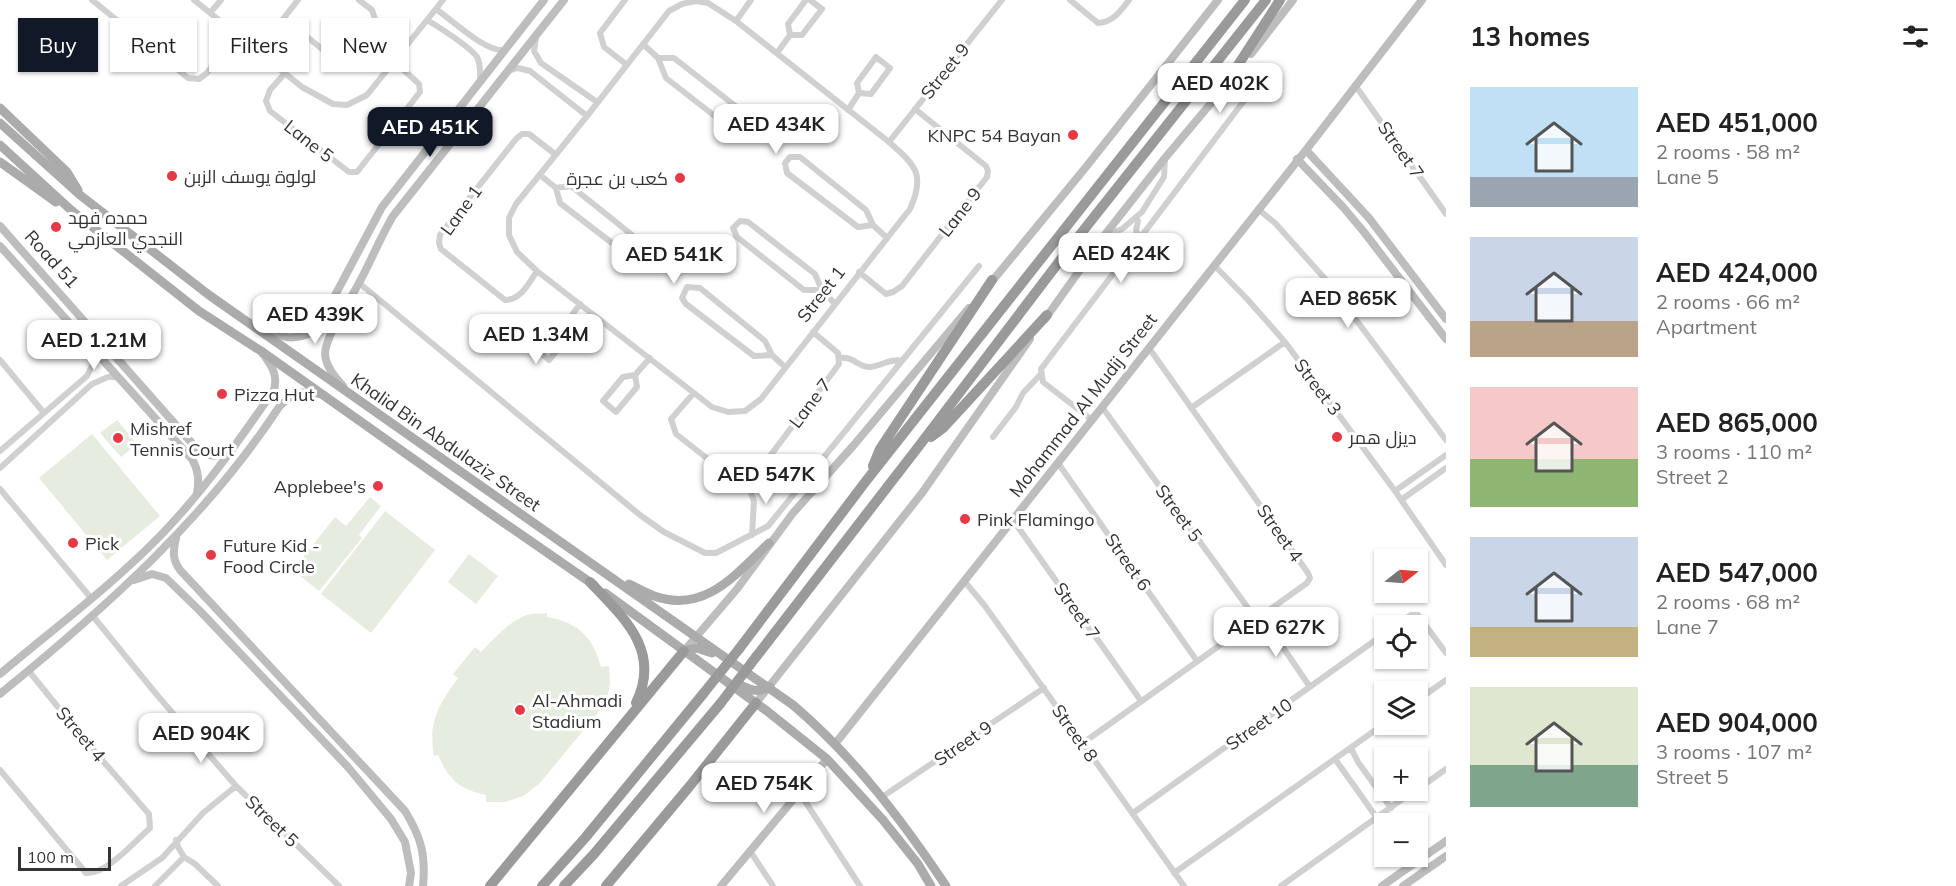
<!DOCTYPE html>
<meta charset="utf-8">
<style>
body{margin:0;font-family:Mulish,Cairo,sans-serif;background:#f6f6f6;color:#222;height:100vh;display:flex;flex-direction:column;font-size:22px;white-space:nowrap}
*{box-sizing:border-box;margin:0}
p{font-size:20px;color:#767676}
.icon{flex:none;width:33px;height:33px;fill:none;stroke:currentColor;stroke-width:2;stroke-linecap:round;stroke-linejoin:round}
.map{position:relative;flex:1;overflow:hidden}
.details{display:flex;flex-direction:column;background:#fff;width:510px}
.details>*{flex:none}
.hud{position:absolute;left:18px;top:18px;width:570px;height:54px;display:flex;gap:12px}
.needle{width:39px;rotate:73deg}
.fabs{position:absolute;left:1374px;top:549px;display:grid;gap:12px}
.fabs a{display:grid;place-items:center;width:54px;height:54px;border-radius:0px;background:#fff;box-shadow:0 2px 4px #0004;font-size:30px}
.scale{position:absolute;left:18px;bottom:15px;width:93px;box-sizing:border-box;padding-left:6px;border:3px solid #333;border-top:0;font-size:16px;line-height:21px;white-space:nowrap;color:#333;-webkit-text-stroke:4px #fff;paint-order:stroke}
.price{position:absolute;translate:-50% -51px;padding:0 14px;border-radius:12px;background:#fff;color:#222;font-size:20px;line-height:39px;filter:drop-shadow(0 2px 3px #0008)}
.price::after{content:'';position:absolute;left:50%;top:36px;width:18px;height:14px;margin-left:-9px;background:inherit;clip-path:polygon(0 0,100% 0,50% 100%)}
.price.current{background:#111827;color:#fff}
ul{padding:0;list-style:none}
li{display:flex;align-items:center;gap:18px;height:150px;padding:0 24px}
li span{display:grid;place-items:center;flex:none;width:168px;height:120px;border-radius:0px;color:#555}
li>.icon{margin-inline-start:auto}
span .icon{width:72px;height:72px;fill:#fffc;stroke-width:1}
li b{font-size:26px}
h2{display:flex;justify-content:space-between;align-items:center;height:72px;padding:0 24px;font-size:26px}
.pill{padding:0 21px;border-radius:0px;background:#fff;box-shadow:0 2px 4px #0004;font-size:21px;line-height:54px}
.pill.current{background:#111827;color:#fff}
main{display:flex;flex:1;min-height:0}
.map>svg:first-child{display:block}
.green{fill:#e6ecdf}
.lines{fill:none;stroke-linecap:round;stroke-linejoin:round}
.street{stroke:#d0d0d0;stroke-width:6}
.secondary{stroke:#bdbdbd;stroke-width:8}
.primary{stroke:#ababab;stroke-width:9}
.highway{stroke:#9a9a9a;stroke-width:10}
.highway-bridge{stroke:#9a9a9a;stroke-width:10}
.poi-dot{fill:#e63946;stroke:#fff;stroke-width:2}
.labels{text-anchor:middle;dominant-baseline:central;stroke-width:6;stroke-linejoin:round;paint-order:stroke}
.street-label{font-size:18px;fill:#333;stroke:#fff}
.poi-label{font-size:18px;fill:#333;stroke:#fff;text-anchor:start}
</style>
<main>
<div class="map">
<svg width="1446" height="886" viewBox="0 0 1446 886">
<rect width="100%" height="100%" fill="#fff"/>
<!-- green -->
<path class="green" d="M117,420l20,24 -16,13 -21,-24z
M92,434l68,82 -53,44 -68,-82z
M370,497l11,9 -22,29 3,3 -43,53 -26,-21 42,-53 11,9z
M385,511l50,39 -64,83 -50,-39z
M469,554l29,22 -22,28 -28,-22z
M547,613v4c31,5 46,20 54,50l8,-1 1,18 -4,19 -67,81 -16,12 -18,6h-19v-7c-27,-6 -37,-15 -48,-40l-4,1c-6,-34 4,-50 24,-78l-5,-4 22,-27 6,5c13,-13 28,-31 46,-37 6,-2 13,-1 20,-2z"/>
<g class="lines">
<!-- street -->
<path class="street" d="M92,0l96,78 11,1 8,-6 29,-39
M194,0l108,87 31,17 14,1 20,-10 76,-95
M625,0l-25,33 4,14 23,18
M1070,0l28,23c15,-1 22,-11 31,-23
M695,1l13,2 28,18 153,121c26,23 37,32 21,67l-149,190 -16,12 -17,1 -16,-5 -175,-136 -20,-19 -8,-17v-17l7,-14 71,-88 82,-105 13,-7z
M436,9c16,11 50,44 69,41
M210,13l11,-13
M284,18l49,40 6,1 10,-4 26,-36 -3,-9 -13,-10
M427,20c12,7 43,27 50,37 4,7 3,17 3,24
M736,21l15,-21
M790,35h12l20,-26 -12,-9
M790,35l-2,-11 18,-24
M536,38l-2,13 7,12 56,39
M643,44l15,14 8,20 64,50h9l5,-7 -1,-9 -69,-54h-16
M258,51l40,-51
M777,53l13,-18
M508,71l10,-3 12,3 57,45
M285,73l-15,17 -4,11 4,10 79,61h8l63,-80 -1,-8 -25,-23
M1355,85l91,129
M848,110l11,-17 -2,-10 19,-26 14,11 -19,26 -12,-1
M889,142l113,-142
M540,175l16,13 4,15 70,54h7l6,-6 -1,-8 -71,-57 -15,2
M1258,209l17,14 52,58 119,159
M1136,218l2,3 -2,9 4,10
M873,225l-15,2 -71,-54 -2,-10 5,-6h10l66,53 7,15 14,13
M1104,236l18,-7 20,-17 22,-35 1,-19
M1214,265l34,35 37,42 110,149 51,74
M537,271c-8,12 -16,29 -32,29l-64,-51 -2,-6 1,-8 76,-96 6,-5h7l26,20
M859,272l27,22 7,-2 9,-6 85,-109 1,-6 -2,-5 -71,-57
M359,283l281,232 24,17 41,21h11l52,-27 211,-260
M822,290h-18l-67,-53 -4,-9 7,-7 8,1 67,52 7,16 13,14
M567,322l3,12 -21,26 -13,-11 20,-25 11,-2 13,-18
M772,355l-18,1 -68,-52 -4,-6 5,-11 13,1 65,53 7,14 13,12
M839,358c16,-2 19,10 31,9 12,-1 20,-9 32,-6
M0,360l44,53
M635,375l2,12 -21,25 -13,-11 20,-24 12,-2 15,-17
M693,394l-22,25 5,15 60,47 10,-1 9,-4 84,-112 -1,-11 -25,-21
M1102,407l154,212
M1191,408l94,-66
M1092,420l-49,-38 -2,-13 202,-267
M993,437l23,-30 7,-14 18,-19
M0,451l87,-75 5,-10 2,-15
M1058,463l139,198
M0,468l92,-84 16,-7h10
M746,480l8,21 -2,34
M0,489l91,109
M1395,491l51,-36
M1401,500l45,-32
M1013,520l128,181
M965,582l20,24 199,280
M92,615l65,80 79,91 103,100
M1261,615l49,72
M1396,626l15,-11h7l28,38
M1418,700l28,-20
M1083,743l224,-160 3,-5 -2,-5 -159,-225
M1351,748l7,14 33,46
M1335,759l42,59
M0,770l86,103c20,2 49,-32 64,-45l-1,-14 -66,-76 -55,-68
M1418,789l28,-20
M799,792l61,94
M882,797l162,-109
M1133,813l251,-179
M176,840l2,7 6,10
M750,851l23,35
M1174,873l210,-149
M121,886l41,-28 41,-45 33,-27
M155,886l29,-29 11,7 23,22
M1281,886l134,-96"/>
<!-- secondary -->
<path class="secondary" d="M1251,54l42,-54
M1306,150l63,68 77,101
M1297,159l46,48 21,25 82,107
M0,226l198,224c12,8 21,7 33,0
M0,246l192,213c7,12 7,22 5,35
M989,285l97,-118 132,-167
M1045,319l59,-83 61,-78 57,-68
M259,326c23,12 32,16 57,5l66,-124 162,-207
M343,386c-8,-9 -17,-19 -18,-32 0,-17 25,-54 34,-71 12,-22 21,-45 34,-67l171,-216
M176,538c-3,13 -4,21 4,32l225,241c16,26 21,44 18,75
M134,580l18,-6 14,4 34,33 147,155 44,53 14,23 6,31 -2,13
M684,651l53,-62 56,-76 60,-67 116,-138
M0,674c53,-45 110,-87 159,-137 44,-45 79,-95 115,-147 4,-15 -2,-24 -11,-36
M0,694c104,-85 205,-174 279,-287 17,-18 22,-16 45,-12
M756,703l166,-210 108,-154
M835,744l471,-594 116,-150
M721,886l106,-127
M1382,886l64,-45
M1403,886l43,-30"/>
<!-- primary -->
<path class="primary" d="M0,108l67,64 11,18
M0,123l80,72 129,100 584,410c61,52 109,115 153,181
M0,145l71,65 128,101 62,40 223,158 110,76
M0,162l56,40
M629,584c8,4 17,9 25,12 51,18 82,-22 115,-53
M605,593l162,118 60,48 56,61 35,44 13,22
M684,651l13,-3 15,5
M736,683c12,6 21,11 34,4"/>
<!-- highway -->
<path class="highway" d="M1220,93l60,-93
M931,437l12,-9 104,-113
M873,466l7,-17 112,-169
M590,582c33,35 72,68 46,121
M739,649l127,-168 379,-481
M756,657l163,-211 152,-200 195,-246
M490,886l194,-235
M542,886l43,-48 118,-144
M564,886l30,-32 126,-150
M606,886l83,-99 67,-84"/>
<!-- highway-bridge -->
<path class="highway-bridge" d="M703,694l36,-45
M720,704l36,-47"/>
</g>
<!-- markers -->
<g class="poi-dot">
<circle cx="1073" cy="135" r="6"/>
<circle cx="172" cy="176" r="6"/>
<circle cx="680" cy="178" r="6"/>
<circle cx="56" cy="227" r="6"/>
<circle cx="222" cy="394" r="6"/>
<circle cx="1337" cy="437" r="6"/>
<circle cx="118" cy="438" r="6"/>
<circle cx="378" cy="486" r="6"/>
<circle cx="965" cy="519" r="6"/>
<circle cx="73" cy="543" r="6"/>
<circle cx="211" cy="555" r="6"/>
<circle cx="520" cy="710" r="6"/>
</g>
<g class="labels">
<!-- street labels -->
<g class="street-label">
<text transform="translate(945 71) rotate(-51)">Street 9</text>
<text transform="translate(309 141) rotate(38)">Lane 5</text>
<text transform="translate(1401 150) rotate(55)">Street 7</text>
<text transform="translate(461 210) rotate(-54)">Lane 1</text>
<text transform="translate(960 212) rotate(-52)">Lane 9</text>
<text transform="translate(52 259) rotate(48)">Road 51</text>
<text transform="translate(821 294) rotate(-52)">Street 1</text>
<text transform="translate(1318 387) rotate(53)">Street 3</text>
<text transform="translate(810 403) rotate(-53)">Lane 7</text>
<text transform="translate(1083 405) rotate(-52)">Mohammad Al Mudij Street</text>
<text transform="translate(446 442) rotate(35)">Khalid Bin Abdulaziz Street</text>
<text transform="translate(1179 513) rotate(54)">Street 5</text>
<text transform="translate(1280 533) rotate(55)">Street 4</text>
<text transform="translate(1128 562) rotate(55)">Street 6</text>
<text transform="translate(1077 611) rotate(55)">Street 7</text>
<text transform="translate(1259 724) rotate(-35)">Street 10</text>
<text transform="translate(1075 733) rotate(55)">Street 8</text>
<text transform="translate(81 734) rotate(50)">Street 4</text>
<text transform="translate(963 743) rotate(-34)">Street 9</text>
<text transform="translate(272 821) rotate(44)">Street 5</text>
</g>
<!-- poi labels -->
<g class="poi-label">
<text x="1061" y="135" text-anchor="end">KNPC 54 Bayan</text>
<text x="184" y="176">لولوة يوسف الزبن</text>
<text x="668" y="178" text-anchor="end">كعب بن عجرة</text>
<text x="68" y="217">حمده فهد<tspan x="68" dy="21">النجدي العازمي</tspan></text>
<text x="234" y="394">Pizza Hut</text>
<text x="130" y="428">Mishref<tspan x="130" dy="21">Tennis Court</tspan></text>
<text x="1349" y="437">ديزل همر</text>
<text x="366" y="486" text-anchor="end">Applebee's</text>
<text x="977" y="519">Pink Flamingo</text>
<text x="85" y="543">Pick</text>
<text x="223" y="545">Future Kid -<tspan x="223" dy="21">Food Circle</tspan></text>
<text x="532" y="700">Al-Ahmadi<tspan x="532" dy="21">Stadium</tspan></text>
</g>
</g>
</svg>
<div class="fabs">
<a><svg class="needle" viewBox="-14 -14 28 28"><path d="M0-13l5 13h-10z" fill="#e53935"/><path d="M0 13l5-13h-10z" fill="#767676"/></svg></a>
<a><svg class="icon" aria-label="locate" viewBox="0 0 24 24"><circle cx="12" cy="12" r="6"/><path d="M12 2v4M12 18v4M2 12h4M18 12h4"/></svg></a>
<a><svg class="icon" aria-label="layers" viewBox="0 0 24 24"><path d="M12 4l9 5-9 5-9-5zM3 14l9 5 9-5"/></svg></a>
<a>+</a>
<a>−</a>
</div>
<div class="scale">100 m</div>
<b class="price" style="left:1220px;top:114px">AED 402K</b>
<b class="price" style="left:776px;top:155px">AED 434K</b>
<b class="price current" style="left:430px;top:158px">AED 451K</b>
<b class="price" style="left:1121px;top:284px">AED 424K</b>
<b class="price" style="left:674px;top:285px">AED 541K</b>
<b class="price" style="left:1348px;top:329px">AED 865K</b>
<b class="price" style="left:315px;top:345px">AED 439K</b>
<b class="price" style="left:536px;top:365px">AED 1.34M</b>
<b class="price" style="left:94px;top:371px">AED 1.21M</b>
<b class="price" style="left:766px;top:505px">AED 547K</b>
<b class="price" style="left:1276px;top:658px">AED 627K</b>
<b class="price" style="left:201px;top:764px">AED 904K</b>
<b class="price" style="left:764px;top:814px">AED 754K</b>
<div class="hud">
<a class="pill current">Buy</a>
<a class="pill">Rent</a>
<a class="pill">Filters</a>
<a class="pill">New</a>
</div>
</div>
<section class="details">
<h2>13 homes<svg class="icon" aria-label="filters" viewBox="0 0 24 24"><path d="M4 7h16M4 17h16"/><circle cx="9" cy="7" r="2"/><circle cx="15" cy="17" r="2"/></svg></h2>
<ul>
<li><span style="background:linear-gradient(#bfe0f5 75%,#9aa5b1 0)"><svg class="icon" aria-label="home" viewBox="0 0 24 24"><path d="M3 11l9-7 9 7M6 9v11h12V9"/></svg></span><div><b>AED 451,000</b><p>2 rooms · 58 m²</p><p>Lane 5</p></div></li>
<li><span style="background:linear-gradient(#c9d6e8 70%,#b9a48a 0)"><svg class="icon" aria-label="home" viewBox="0 0 24 24"><path d="M3 11l9-7 9 7M6 9v11h12V9"/></svg></span><div><b>AED 424,000</b><p>2 rooms · 66 m²</p><p>Apartment</p></div></li>
<li><span style="background:linear-gradient(#f6c9c9 60%,#8fb573 0)"><svg class="icon" aria-label="home" viewBox="0 0 24 24"><path d="M3 11l9-7 9 7M6 9v11h12V9"/></svg></span><div><b>AED 865,000</b><p>3 rooms · 110 m²</p><p>Street 2</p></div></li>
<li><span style="background:linear-gradient(#c9d6e8 75%,#c2b280 0)"><svg class="icon" aria-label="home" viewBox="0 0 24 24"><path d="M3 11l9-7 9 7M6 9v11h12V9"/></svg></span><div><b>AED 547,000</b><p>2 rooms · 68 m²</p><p>Lane 7</p></div></li>
<li><span style="background:linear-gradient(#dfe7d0 65%,#7fa58c 0)"><svg class="icon" aria-label="home" viewBox="0 0 24 24"><path d="M3 11l9-7 9 7M6 9v11h12V9"/></svg></span><div><b>AED 904,000</b><p>3 rooms · 107 m²</p><p>Street 5</p></div></li>
</ul>
</section>
</main>
